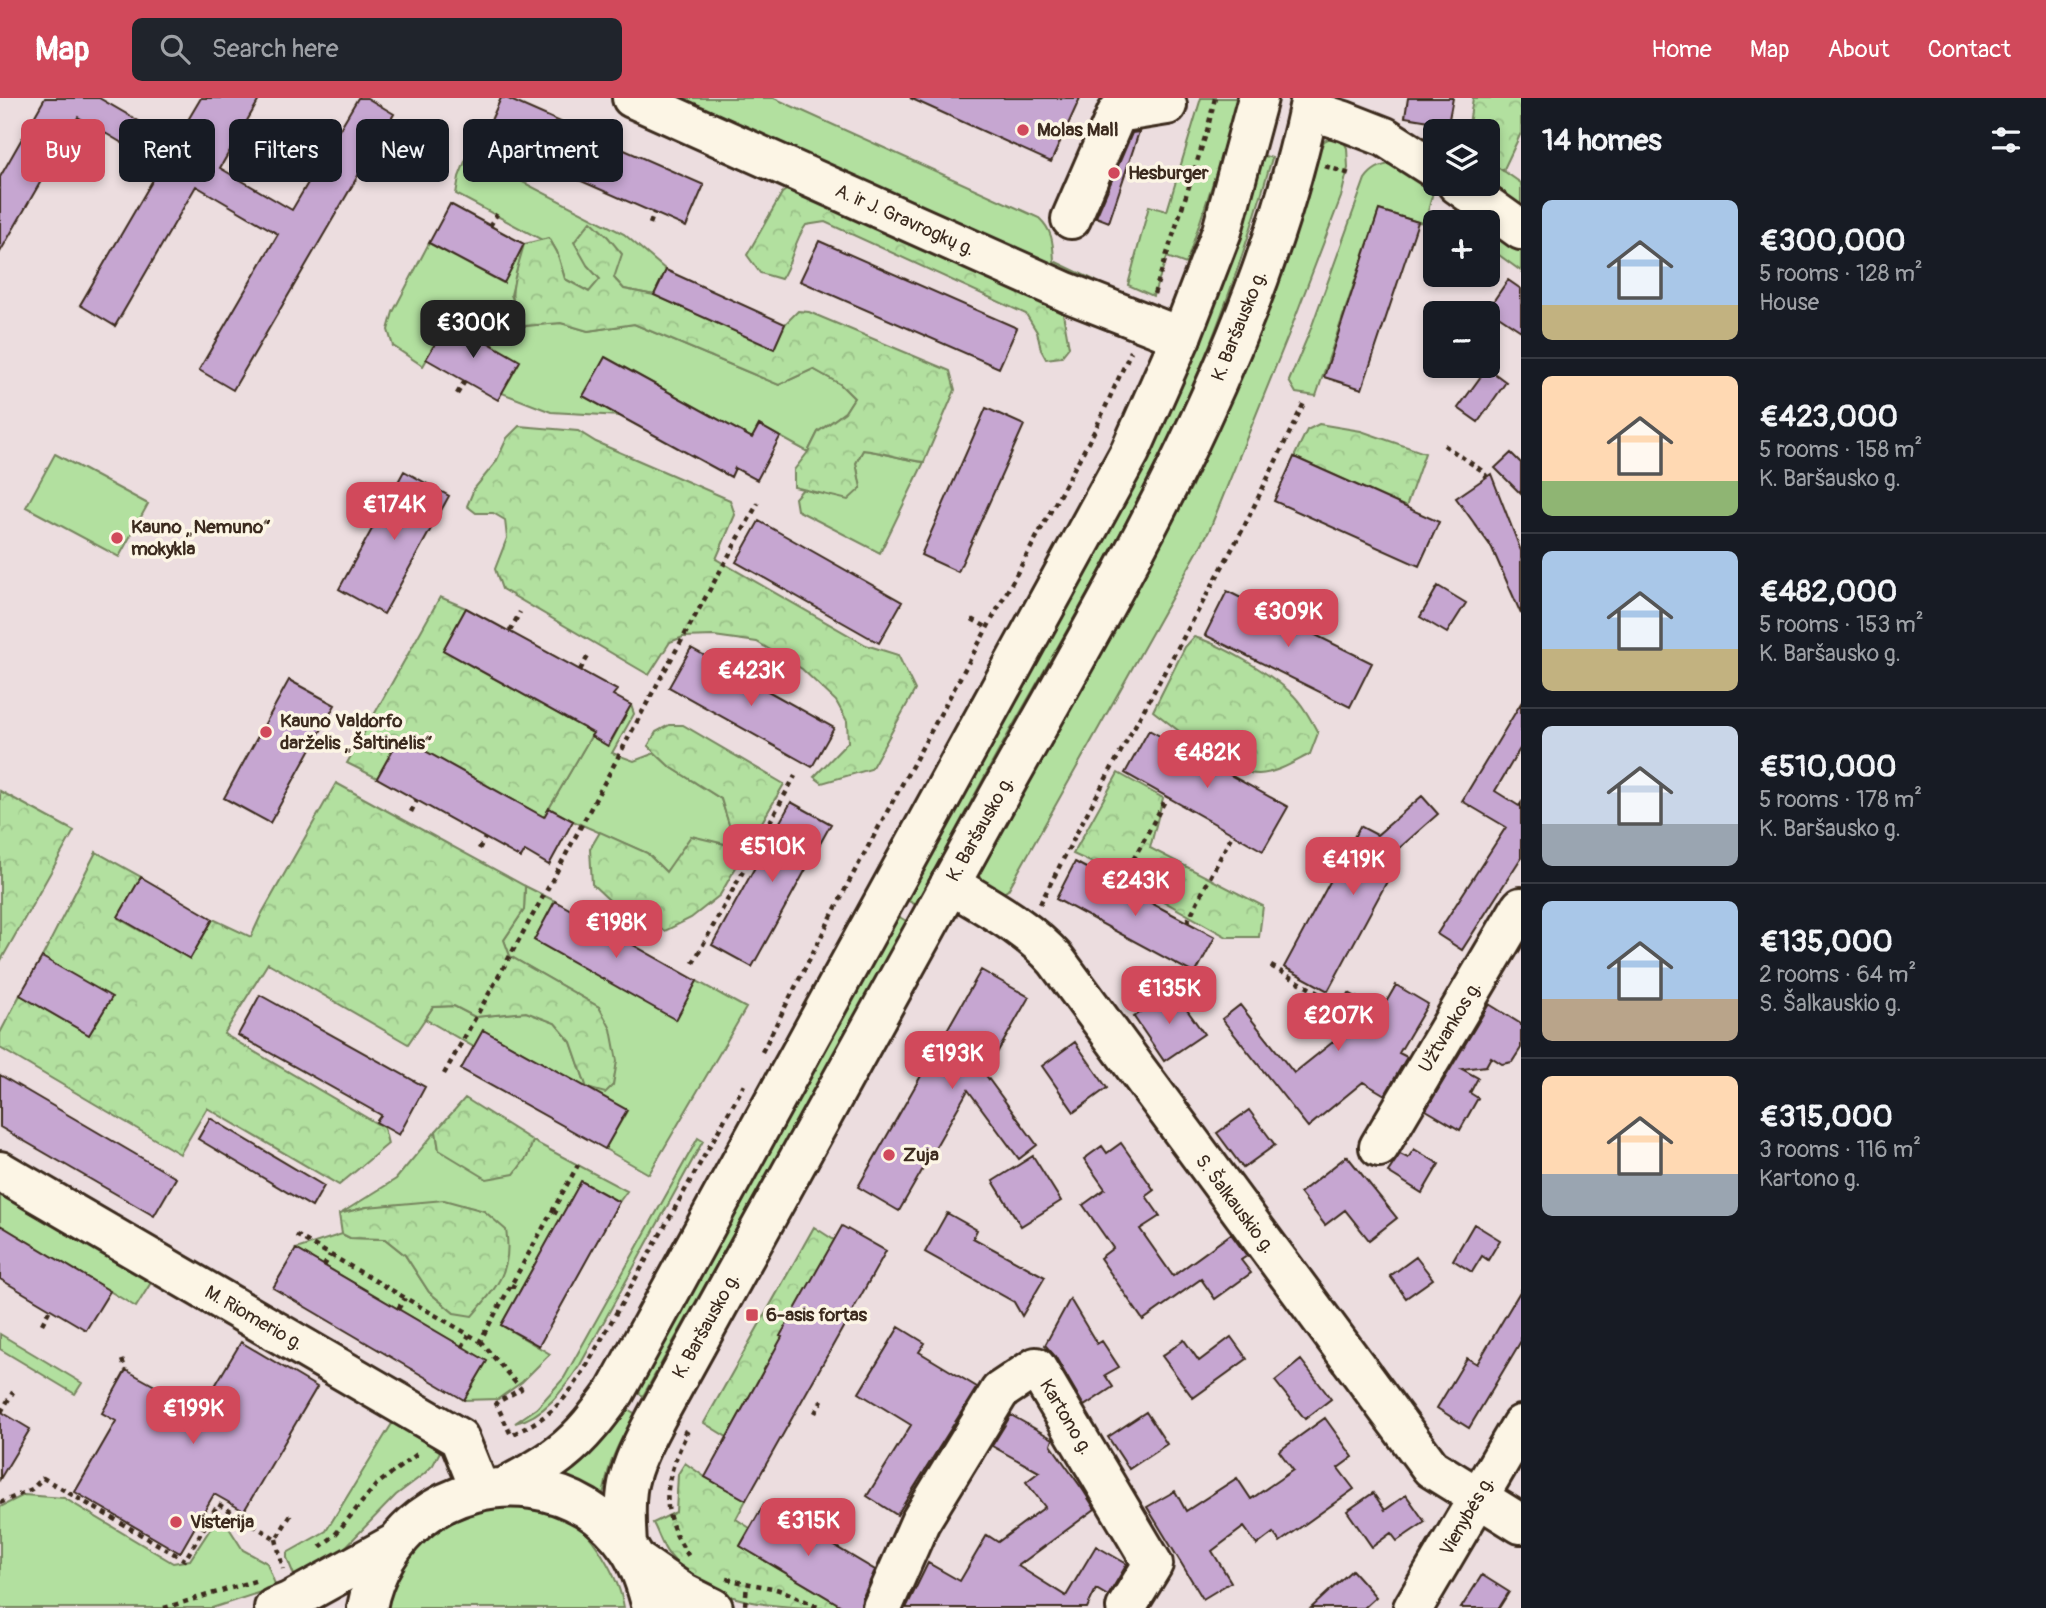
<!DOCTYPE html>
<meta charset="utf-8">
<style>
body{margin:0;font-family:Pangolin,sans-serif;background:#20242c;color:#f1f3f6;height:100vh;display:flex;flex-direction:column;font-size:26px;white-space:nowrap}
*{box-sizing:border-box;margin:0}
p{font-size:23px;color:#9ea1a6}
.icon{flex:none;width:38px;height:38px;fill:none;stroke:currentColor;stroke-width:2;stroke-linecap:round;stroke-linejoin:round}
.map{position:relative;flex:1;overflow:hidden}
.sheet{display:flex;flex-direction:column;background:#171b24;width:525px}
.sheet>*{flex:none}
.banner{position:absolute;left:21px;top:21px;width:665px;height:63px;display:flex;gap:14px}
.buttons{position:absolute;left:1423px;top:21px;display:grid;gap:14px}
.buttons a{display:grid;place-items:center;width:77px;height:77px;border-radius:10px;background:#171b24;box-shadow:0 4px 10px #0003;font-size:35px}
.price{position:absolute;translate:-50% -60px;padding:0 16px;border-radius:14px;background:#d1495b;color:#fff;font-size:23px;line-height:46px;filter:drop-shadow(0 2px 4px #0008)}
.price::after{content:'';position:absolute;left:50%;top:42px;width:21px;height:16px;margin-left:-10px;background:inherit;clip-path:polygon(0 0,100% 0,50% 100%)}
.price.selected{background:#222;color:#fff}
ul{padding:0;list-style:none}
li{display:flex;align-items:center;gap:21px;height:175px;padding:0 21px}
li+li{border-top:2px solid #363941}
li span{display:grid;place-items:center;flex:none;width:196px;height:140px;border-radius:10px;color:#555}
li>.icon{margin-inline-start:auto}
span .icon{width:84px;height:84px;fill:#fffc;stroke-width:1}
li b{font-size:30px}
h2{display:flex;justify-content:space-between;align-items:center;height:84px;padding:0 21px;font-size:30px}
.tag{padding:0 24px;border-radius:10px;background:#171b24;box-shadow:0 4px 10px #0003;font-size:24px;line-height:63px}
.tag.selected{background:#d1495b;color:#fff}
header{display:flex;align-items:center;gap:42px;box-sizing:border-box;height:98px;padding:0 35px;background:#d1495b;color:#fff}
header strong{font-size:33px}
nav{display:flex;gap:38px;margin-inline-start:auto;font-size:24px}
.search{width:490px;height:63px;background:#20242c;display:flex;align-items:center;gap:18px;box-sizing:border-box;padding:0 24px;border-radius:10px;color:#9ea1a6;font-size:26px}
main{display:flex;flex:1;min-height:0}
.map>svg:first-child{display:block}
.green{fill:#b2e09f;stroke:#76855e;stroke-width:2}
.forest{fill:url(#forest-crowns);stroke:#76855e;stroke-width:2}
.building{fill:#c6a6d1;stroke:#3b2a1e;stroke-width:2}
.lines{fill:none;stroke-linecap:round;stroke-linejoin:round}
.minor-casing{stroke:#3b2a1e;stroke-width:44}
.major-casing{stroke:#3b2a1e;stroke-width:44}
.path{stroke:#3b2a1e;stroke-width:4.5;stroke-dasharray:5 5;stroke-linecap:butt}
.minor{stroke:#fcf5e5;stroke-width:38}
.major{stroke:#fcf5e5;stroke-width:38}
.poi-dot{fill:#d1495b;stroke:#fcf5e5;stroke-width:2.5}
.labels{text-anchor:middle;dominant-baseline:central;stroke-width:7;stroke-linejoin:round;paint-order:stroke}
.poi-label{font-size:19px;font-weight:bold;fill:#3b2a1e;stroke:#fcf5e5;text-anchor:start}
.street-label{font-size:19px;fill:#3b2a1e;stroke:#fcf5e5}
</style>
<header>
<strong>Map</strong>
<div class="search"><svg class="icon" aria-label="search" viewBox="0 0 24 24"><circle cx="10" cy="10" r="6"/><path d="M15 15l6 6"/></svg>Search here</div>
<nav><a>Home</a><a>Map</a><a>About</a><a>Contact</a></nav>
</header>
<main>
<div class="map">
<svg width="1521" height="1510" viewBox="0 0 1521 1510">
<defs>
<pattern id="forest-crowns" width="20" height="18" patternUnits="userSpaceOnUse" patternTransform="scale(1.75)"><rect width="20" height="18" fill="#b2e09f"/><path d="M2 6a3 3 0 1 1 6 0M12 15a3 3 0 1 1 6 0" fill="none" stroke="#9ac088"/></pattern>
</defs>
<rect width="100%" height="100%" fill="#ecdddf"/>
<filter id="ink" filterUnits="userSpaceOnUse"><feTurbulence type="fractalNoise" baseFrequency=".0143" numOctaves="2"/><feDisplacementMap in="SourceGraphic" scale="14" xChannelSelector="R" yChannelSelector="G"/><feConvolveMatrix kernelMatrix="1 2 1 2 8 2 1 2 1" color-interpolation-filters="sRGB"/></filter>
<g filter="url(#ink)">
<!-- green -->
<path class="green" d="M663,0h111l265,120c14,13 14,25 15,43l40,19 -6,4z
M1201,0h36l-6,30 -45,136 -19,-7 -14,39 -25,-11 21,-79 18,5z
M1332,39l11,3 4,8 1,20 -7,29 -51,134 -81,200 -201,359 -8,5 -20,-8 -1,-12 213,-389 42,-95 38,-95 48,-146 4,-9z
M1261,57l11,3c-21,73 -44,146 -74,215 -55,127 -124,245 -192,365 -31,55 -60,111 -90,167l-11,-6 210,-378 58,-118 16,-41z
M474,59l150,77 42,36 -12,25 -30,-6 -10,-11 -27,-13 14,15 -12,12 -24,-13 -8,-27 -8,-14 -7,2 -86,-46 3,-17 7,-18z
M1488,62l33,23v33l-33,-32z
M1392,66l42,24 -9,35 -7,-1 -39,-12 -63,186 -20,-3 -7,-12 21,-50 55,-152c7,-10 15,-14 27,-15z
M1460,105l61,43v25l-33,-24v-25h-36l-2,-1z
M429,145l74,40 21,-39 -13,51 13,31 37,-3 27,8 46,-7 145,61 34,-16 27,15 14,14 -9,14 -27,20 -10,20 -49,-27 -7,13 -147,-81 -21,39 37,20 -70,-4 -49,-19 -53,-72 -26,45 -30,-20 -5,-16 5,-18z
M863,352c21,2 40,10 61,12l-44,91 -83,-43 -2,-12 8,-9 13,4 45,-5 -5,-25z
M55,356l93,50 -29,53 -93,-50z
M631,607l3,9 -22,39 22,8 21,-8 14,13 52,33 11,34 -7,11 -48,14 -11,14 -19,-19 -74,-32 -24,-13 42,-72 18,10z
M525,788l30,15 -21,39 142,79 21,-38 49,27 -97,166 -44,-25 22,-38 -144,-81 -9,17 -49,-28 8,-12 21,-1 21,11 51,-5 29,11 16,19 16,46 12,-81 -89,-51 -6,-16 20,-30z
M896,817l12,7 -265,474 -8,-5z
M436,1033l3,19 88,7 6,-16 94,50 -8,11 -38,-20 -80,143 49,29 -28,28 -24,17 -34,1 22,-39 -190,-112 46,-15 8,4 35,1 20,16 24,37 25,21 -87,-106 -27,7 56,-35z
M698,1040l5,3 -123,224c-16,24 -36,52 -65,58l22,-15 27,-30z
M0,1086l155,92 -19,31 -136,-82z
M0,1236l82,49 -7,11 -75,-45z
M624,1309l12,7c-11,18 -21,35 -27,55 -3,9 -3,18 -7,27h-4l-36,-21z
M393,1324l49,26 -9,17 -9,9 -28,21 -66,68 -34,17 -9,-22v-5l39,-22z
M24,1397l40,3 109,65 17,-3 30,-46 23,36 24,13 9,24 -64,21h-212v-101z
M499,1401c21,5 44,8 64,16 27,10 57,65 61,93h-249l56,-83z"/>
<!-- forest -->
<path class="forest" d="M1473,0h48v35l-18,38 -15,-11v-29h-20z
M792,88l270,122 7,39 -8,10 -15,2 -5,-9 -4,-18 -11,-18 -201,-92 -19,3c-13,17 -13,37 -25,54l-21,-6 -13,-18 35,-62z
M591,123l17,16 14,17 -8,24 10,11 30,6 120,53 11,-24 13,-13 11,1 141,59 5,19 -31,72c-21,-2 -40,-10 -61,-12l-7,13 5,25 -13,12 -54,-13v-17l14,-18 10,-20 27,-20 9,-14 -14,-14 -27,-15 -34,16 -145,-61 -46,7 -27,-8 -37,3c-22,-26 -7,-53 0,-82l25,-6 8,14 8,27 24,13 11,-13 -13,-14 -13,-23z
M1319,326l42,7 64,22 -19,54 -112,-50 13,-27z
M519,328l59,5 18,11 134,58 5,15 -19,44 150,86 32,10 17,35 -44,79 -49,14 -8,-6 34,-35 -1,-21 -11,-20 -34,-32 -45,-27 -43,-6 -31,1 -13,5 -21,33 -147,-86 -7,-20 12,-31 -2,-18 -12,-7h-17l-9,-7 7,-17 22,-27 11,-24z
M440,499l26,11 -23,42 150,83 -49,84 -144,-80 -23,41 -30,-15z
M1194,539c27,7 75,36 96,55 12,11 20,26 28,41l-8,21c-16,8 -33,19 -51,20 -27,1 -84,-46 -106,-63l32,-64z
M669,627h14l101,59 -64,111 -29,23 -26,13 -40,-16 -33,-31 -2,-35 10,-17 47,21 19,19 25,-36 34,8 7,-10 -11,-35 -52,-33 -21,-20 8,-14z
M1118,675l45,25 -13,50 113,58 -4,31h-32l-121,-68 -33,-15z
M336,685l189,103 -1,24 -20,30 6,16 89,51 12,22 6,32 -4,24 -8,8 -18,-5 -16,-46 -16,-19 -29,-11 -51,5 -21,-11 -21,1 -25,37 -140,-81 -44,71 160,94 4,16 -49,41 -132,-77 -27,46 -180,-106v-15l20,-38 69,40 22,-37 -69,-41 54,-105 45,25 -23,41 72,41 23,-40 38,18 10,-22z
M0,693l74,40 -74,131z
M465,1000l68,43 -6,16 -13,17 -27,5 -48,-29 -3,-19z
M444,1102l40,11 22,19c7,40 -9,57 -34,86l-18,-3 -25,-21 -24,-37 -20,-16 -35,-1 -8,-4 -3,-20 28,-7z
M814,1129l20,13 -10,120 -58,6 -39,71 -23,-14z
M685,1365l20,14 41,23 -10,19 14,9 -10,18 105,62c-67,0 -133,0 -178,-56 -6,-9 -9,-20 -14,-29l23,-11 2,-38z"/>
<!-- building -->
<path class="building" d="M45,0h54l76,44 26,-44h59l-40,70 72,42 66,-112h9l27,16 -161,276 -34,-20 79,-136 -82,-48 -81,140 -35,-21 81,-139 -83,-49 -78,135v-75z
M501,0h5l198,87 -18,42 -203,-89z
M910,0h170l-29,64z
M1408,0h45l-5,26 -43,-7z
M1139,34l-30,90 -13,-5 36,-84z
M450,106l74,40 -20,39 -75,-40z
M1379,112l39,12 -56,167 -38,-12z
M819,143l198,87 -18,40 -199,-87z
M666,172l119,54 -11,25 -120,-54z
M1508,182l13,9v42l-33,-22z
M449,222l71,41 -22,39 -72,-41z
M605,259l147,81 7,-13 21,12 -23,43 -22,-12 -4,9 -148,-81z
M1487,270l19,14 -28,40 -20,-14z
M986,310l38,17 -66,147 -37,-17z
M1511,355l10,10v31l-26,-26z
M1294,359l145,65 -20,44 -145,-65z
M404,373l45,25 -65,118 -45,-25z
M1491,376l30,77v63l-29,-66 -36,-50z
M759,423l143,81 -23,41 -143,-81z
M1438,488l28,17 -19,30 -27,-16z
M1227,493l145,72 -22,44 -145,-72z
M466,510l151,82 -4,5 18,10 -23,41 -17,-10 2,-3 -150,-83z
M691,550l143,80 -22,39 -143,-80z
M289,582l46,25 -65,118 -46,-25z
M1521,605v44l-26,44 24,15 2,-3v55l-59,92 -25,-16 69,-107 -44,-26z
M1149,632l139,77 -25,44 -138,-78z
M400,639l144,80 5,-9 24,13 -24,44 -24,-14 -4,7 -144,-80z
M1422,698l16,18 -50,44 9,5 -69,128 -44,-24 76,-141 17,9z
M791,704l40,22 -79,143 -40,-22z
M1075,764l140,75 -20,37 -139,-75z
M141,779l72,42 -23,40 -72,-42z
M555,803l142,80 -21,39 -142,-80z
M42,859l70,40 -23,38 -69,-40z
M981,872l48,27 -44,77 52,71 -18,14 -51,-69 -69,121 -41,-24z
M1396,887l32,19 -29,49 8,4 -22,38 -22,-13 -55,45 -86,-108 18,-14 54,68 54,-43 -12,-13 13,-24 32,18z
M1173,892l31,44 -40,27 -30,-44z
M260,897l165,92 -26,48 -23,-13 5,-7 -143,-80z
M1489,906l32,20v24l-9,14 -10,2 -11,-7 -5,9 -24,3 16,9 -8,15 8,5 -18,32 -34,-20z
M483,932l144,80 -22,39 -144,-80z
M1075,944l32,46 -33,24 -32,-46z
M0,977l176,103 -22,38 -154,-89z
M1249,1012l26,35 -32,23 -26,-35z
M210,1020l114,68 -12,21 -114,-68z
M1121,1045l33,47 -8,6 14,20 -20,13 33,47 58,-42 16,22 -6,4 10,13 -36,26 -14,-20 -58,41 -43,-62 13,-10 -30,-43 22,-16 -21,-30 18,-13 5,7z
M1414,1051l25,15 -17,29 -34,-21 12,-18 8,4z
M1033,1058l28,45 -40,25 -28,-45z
M1347,1058l50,62 -28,22 -24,-30 -20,15 -25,-32z
M581,1083l38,21 -80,144 -38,-21z
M947,1115l30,17 -4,8 72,39 -23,39 -8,-14 -89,-50z
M1474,1126l26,16 -12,20 -6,-4 -10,16 -19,-12z
M0,1127l110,66 -24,39 -86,-51z
M842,1128l44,25 -140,249 -41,-23 77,-140 -2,-1z
M296,1151l191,112 -23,39 -191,-112z
M1416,1159l17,22 -27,19 -16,-22z
M1521,1192v51l-52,87 -32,-20 30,-50 10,6z
M1070,1201l27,45 5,-3 17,26 -14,8 8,12 -29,19 -29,-50 -10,-11z
M899,1229l26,16 -6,9 58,35 -80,128 -30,-19 44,-71 -52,-32z
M1231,1239l16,22 -54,39 -31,-42 22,-16 15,21z
M241,1244l76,45 -73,124 -30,-17 -34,59 -105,-61 41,-71 -14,-8 24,-43 74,41z
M1301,1262l30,39 -26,20 -30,-38z
M0,1313l30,18 -30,50z
M1146,1314l21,32 -38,25 -21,-32z
M1011,1317l42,24 -2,6 32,45 12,19 -77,57 48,30 30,-50 31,18 -19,32 -12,-7 -9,19h-181l22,-45 32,18 27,-46 11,7 47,-35 -19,-25 13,-10 -47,-26z
M1325,1320l28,39 -15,11 16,21 -74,53 -7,-9 -16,12 -13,-18 -32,24 19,31 -28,17 -56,-92 28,-16 11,20 51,-33 14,21 42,-29 -14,-19z
M1373,1395l12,17 21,-15 19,27 -28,19 -6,-8 -19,14 -25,-36z
M764,1406l111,66 -13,29 -1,9h-16l-105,-62z
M1352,1472l24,27 -12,11h-53z
M1482,1477l27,17 -10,16h-38z"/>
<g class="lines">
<defs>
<path id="minor" d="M632,0l434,194 115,45
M1309,12l35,11 41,16 50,32
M1457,86l64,46
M1071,121l46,-106 50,-8
M950,786c36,22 77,43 106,76l375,508 90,56
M1379,1049l142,-240
M0,1073l459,267 21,52
M882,1510l38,-86 80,-131 36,-24 117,197 -27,44
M1413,1510l108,-183"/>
<path id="major" d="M505,1389c20,-11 39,-20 56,-34 22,-17 38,-39 54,-61l515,-940 51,-115 41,-106 36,-133
M627,1448c-1,-20 -3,-42 1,-62 5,-24 18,-47 29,-68 114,-208 228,-416 344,-624 122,-219 259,-445 310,-694
M636,1462l49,34 28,14
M274,1510l15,-6 105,-58
M367,1510c6,-35 26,-68 54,-90 64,-49 161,-39 208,31 12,18 18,38 23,59"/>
</defs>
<!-- minor casing -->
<use href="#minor" class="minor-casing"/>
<!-- major casing -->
<use href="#major" class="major-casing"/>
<!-- path -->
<path class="path" d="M608,45l8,-18
M514,65l4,-10
M1325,68l28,9
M650,126l4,-11
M490,128l7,-12
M1154,196l53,-163 8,-33
M457,296l8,-13
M1444,347l37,25 6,7
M972,521l16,9
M510,533l10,-19
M580,572l10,-17
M411,714l6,-12
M479,751l6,-11
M1119,788l48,-89
M1040,806l46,-89 157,-286 61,-126
M1187,824l46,-89
M693,865l102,-187
M1271,868l59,34
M762,954l89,-174 244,-448 36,-79
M444,976l105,-188 105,-196 104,-187
M553,1113l9,5
M296,1137l184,106 98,-176
M324,1168l6,-11
M511,1187l10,5
M398,1211l7,-11
M42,1226l8,-15
M480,1243l41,48 -25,14 15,32c36,-17 49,-28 71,-61l162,-289
M462,1249l7,-12
M122,1262l4,10
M1,1314l12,-20
M815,1315l9,-17
M683,1333l4,2c-23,49 -30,77 3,125
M0,1405l32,-14 11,-11 142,82 33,-56 58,35 17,-28
M276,1441l7,30
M320,1449l14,-11 42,-51 44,-33
M727,1481c15,4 30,6 45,9 17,4 32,13 48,20
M745,1507l2,-20
M164,1510l94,-28"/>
<!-- minor -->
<use href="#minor" class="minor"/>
<!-- major -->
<use href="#major" class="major"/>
</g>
</g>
<!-- markers -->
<g class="poi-dot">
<circle cx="1023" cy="32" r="7"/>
<circle cx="1114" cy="75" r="7"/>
<circle cx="117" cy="440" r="7"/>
<circle cx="266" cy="634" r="7"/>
<circle cx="889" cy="1057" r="7"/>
<rect x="745" y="1210" width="14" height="14" rx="3.5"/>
<circle cx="176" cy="1424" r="7"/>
</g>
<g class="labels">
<!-- poi labels -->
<g class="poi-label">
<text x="1037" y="32">Molas Mall</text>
<text x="1128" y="75">Hesburger</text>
<text x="131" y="429">Kauno „Nemuno“<tspan x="131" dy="22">mokykla</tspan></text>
<text x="280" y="623">Kauno Valdorfo<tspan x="280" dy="22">darželis „Šaltinėlis“</tspan></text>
<text x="903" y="1057">Zuja</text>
<text x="766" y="1217">6-asis fortas</text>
<text x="190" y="1424">Visterija</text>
</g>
<!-- street labels -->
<g class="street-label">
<text transform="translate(905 122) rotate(24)">A. ir J. Gravrogkų g.</text>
<text transform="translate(1239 228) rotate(-68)">K. Baršausko g.</text>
<text transform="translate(980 731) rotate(-61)">K. Baršausko g.</text>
<text transform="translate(1450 929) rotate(-59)">Užtvankos g.</text>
<text transform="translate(1235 1106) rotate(53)">S. Šalkauskio g.</text>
<text transform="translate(254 1220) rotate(30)">M. Riomerio g.</text>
<text transform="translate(706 1228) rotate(-61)">K. Baršausko g.</text>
<text transform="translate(1066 1319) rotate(59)">Kartono g.</text>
<text transform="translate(1467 1418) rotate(-60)">Vienybės g.</text>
</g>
</g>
</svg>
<div class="buttons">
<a><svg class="icon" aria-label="layers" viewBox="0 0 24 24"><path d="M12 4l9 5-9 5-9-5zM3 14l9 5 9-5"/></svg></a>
<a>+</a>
<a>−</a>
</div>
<b class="price selected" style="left:473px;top:262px">€300K</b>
<b class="price" style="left:394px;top:444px">€174K</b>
<b class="price" style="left:1288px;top:551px">€309K</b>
<b class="price" style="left:751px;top:610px">€423K</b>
<b class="price" style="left:1207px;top:692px">€482K</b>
<b class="price" style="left:772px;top:786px">€510K</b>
<b class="price" style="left:1353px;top:799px">€419K</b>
<b class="price" style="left:1135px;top:820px">€243K</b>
<b class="price" style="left:616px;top:862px">€198K</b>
<b class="price" style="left:1169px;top:928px">€135K</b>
<b class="price" style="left:1338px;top:955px">€207K</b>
<b class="price" style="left:952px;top:993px">€193K</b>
<b class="price" style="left:193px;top:1348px">€199K</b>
<b class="price" style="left:808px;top:1460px">€315K</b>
<div class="banner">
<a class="tag selected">Buy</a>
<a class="tag">Rent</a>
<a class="tag">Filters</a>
<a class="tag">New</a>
<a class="tag">Apartment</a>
</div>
</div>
<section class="sheet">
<h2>14 homes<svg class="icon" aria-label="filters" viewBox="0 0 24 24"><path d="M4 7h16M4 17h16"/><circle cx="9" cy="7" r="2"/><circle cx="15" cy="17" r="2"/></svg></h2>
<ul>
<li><span style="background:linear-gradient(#a9c7e8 75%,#c2b280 0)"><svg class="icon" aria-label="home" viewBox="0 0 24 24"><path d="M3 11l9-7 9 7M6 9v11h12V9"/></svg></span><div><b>€300,000</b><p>5 rooms · 128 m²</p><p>House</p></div></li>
<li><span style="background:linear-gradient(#ffd9b3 75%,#8fb573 0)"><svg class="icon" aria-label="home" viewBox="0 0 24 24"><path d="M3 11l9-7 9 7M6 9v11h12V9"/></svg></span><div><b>€423,000</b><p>5 rooms · 158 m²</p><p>K. Baršausko g.</p></div></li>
<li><span style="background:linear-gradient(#a9c7e8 70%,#c2b280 0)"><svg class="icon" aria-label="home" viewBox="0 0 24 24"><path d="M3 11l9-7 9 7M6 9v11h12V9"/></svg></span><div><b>€482,000</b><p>5 rooms · 153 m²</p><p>K. Baršausko g.</p></div></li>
<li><span style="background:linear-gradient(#c9d6e8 70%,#9aa5b1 0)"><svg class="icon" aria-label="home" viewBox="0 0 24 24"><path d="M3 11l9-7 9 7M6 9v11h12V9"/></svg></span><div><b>€510,000</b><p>5 rooms · 178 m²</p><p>K. Baršausko g.</p></div></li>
<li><span style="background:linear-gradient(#a9c7e8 70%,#b9a48a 0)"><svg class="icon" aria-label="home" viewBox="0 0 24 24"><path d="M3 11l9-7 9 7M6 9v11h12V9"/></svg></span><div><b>€135,000</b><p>2 rooms · 64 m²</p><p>S. Šalkauskio g.</p></div></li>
<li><span style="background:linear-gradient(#ffd9b3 70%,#9aa5b1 0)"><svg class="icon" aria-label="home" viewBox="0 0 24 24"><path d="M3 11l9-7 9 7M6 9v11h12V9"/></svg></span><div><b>€315,000</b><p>3 rooms · 116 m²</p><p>Kartono g.</p></div></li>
</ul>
</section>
</main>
